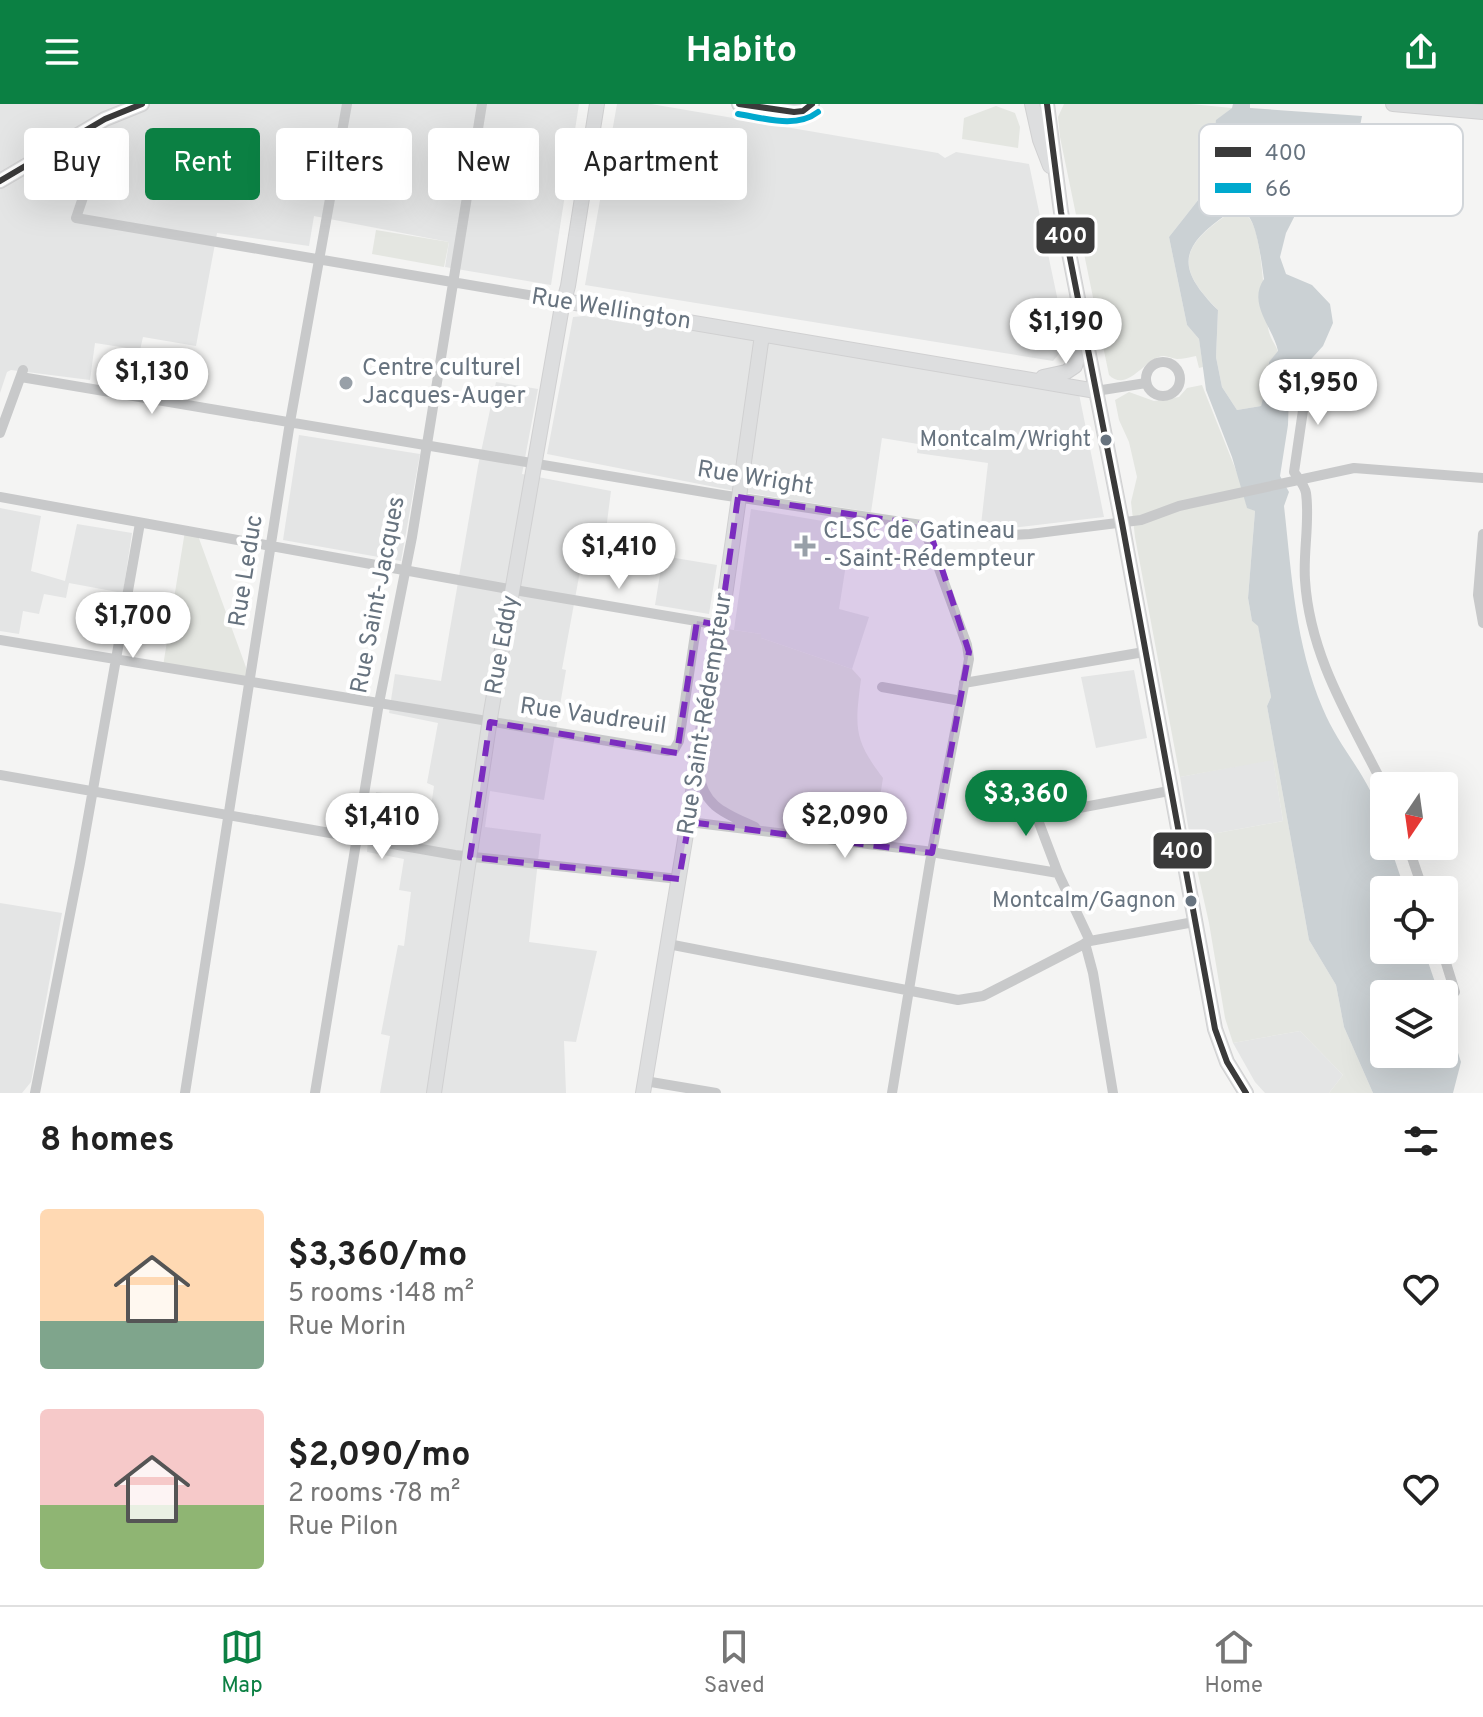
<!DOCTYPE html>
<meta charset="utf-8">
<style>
body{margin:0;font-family:Overpass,sans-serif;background:#f2f2f2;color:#222;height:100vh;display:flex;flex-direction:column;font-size:30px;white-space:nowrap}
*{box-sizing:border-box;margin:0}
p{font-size:26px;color:#767676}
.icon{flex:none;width:44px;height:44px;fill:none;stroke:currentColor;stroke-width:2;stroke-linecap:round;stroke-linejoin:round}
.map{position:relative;height:989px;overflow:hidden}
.panel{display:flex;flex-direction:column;background:#fff;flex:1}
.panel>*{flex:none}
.hud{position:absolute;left:24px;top:24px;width:800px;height:72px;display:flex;gap:16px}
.needle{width:52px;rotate:193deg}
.tools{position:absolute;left:1370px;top:668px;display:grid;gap:16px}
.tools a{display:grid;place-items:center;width:88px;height:88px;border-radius:8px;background:#fff;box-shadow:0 8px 32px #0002;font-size:40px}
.price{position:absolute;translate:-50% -68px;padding:0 18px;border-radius:28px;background:#fff;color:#222;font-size:26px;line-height:52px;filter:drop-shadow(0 2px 4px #0008)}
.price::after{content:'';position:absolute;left:50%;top:48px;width:24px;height:18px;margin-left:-12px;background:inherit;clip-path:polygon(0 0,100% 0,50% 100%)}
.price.current{background:#0b8043;color:#fff}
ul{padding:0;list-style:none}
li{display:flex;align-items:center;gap:24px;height:200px;padding:0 40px}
li span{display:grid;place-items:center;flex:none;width:224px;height:160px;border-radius:8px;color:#555}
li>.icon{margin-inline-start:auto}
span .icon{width:96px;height:96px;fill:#fffc;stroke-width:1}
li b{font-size:34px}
h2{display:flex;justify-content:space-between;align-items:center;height:96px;padding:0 40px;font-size:34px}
.chip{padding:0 28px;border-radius:8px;background:#fff;box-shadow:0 8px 32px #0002;font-size:28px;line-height:72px}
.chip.current{background:#0b8043;color:#fff}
header{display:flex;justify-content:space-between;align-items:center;height:104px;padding:0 40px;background:#0b8043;color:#fff;font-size:36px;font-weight:700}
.menu{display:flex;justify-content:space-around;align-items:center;height:112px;border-top:2px solid #e0e0e0;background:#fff;font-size:22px;color:#767676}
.menu a{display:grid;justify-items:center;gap:4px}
.menu .current{color:#0b8043}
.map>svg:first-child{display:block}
.built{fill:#e4e5e5}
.green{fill:#e4e6e1}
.water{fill:#cbd1d4;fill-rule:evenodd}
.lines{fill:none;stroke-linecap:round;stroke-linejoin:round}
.secondary-casing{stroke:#d0d0d1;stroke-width:16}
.street{stroke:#c8c9ca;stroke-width:10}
.secondary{stroke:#dddedf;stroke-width:14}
.bus-1-casing{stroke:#fff;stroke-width:12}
.bus-2-casing{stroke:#fff;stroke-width:12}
.bus-1{stroke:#3a3a3a;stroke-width:6}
.bus-2{stroke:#00a9ce;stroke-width:6}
.marked{fill:#7b2cbf;fill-opacity:0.2;stroke:#7b2cbf;stroke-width:6;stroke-dasharray:16 10;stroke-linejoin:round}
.poi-dot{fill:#98a0a8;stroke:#fff;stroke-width:3}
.bus-dot{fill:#67737f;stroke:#fff;stroke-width:3}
.labels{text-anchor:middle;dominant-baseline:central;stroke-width:8;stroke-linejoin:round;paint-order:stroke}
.bus-label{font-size:22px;fill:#67737f;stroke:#fff;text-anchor:end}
.street-label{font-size:24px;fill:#67737f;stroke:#fff}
.poi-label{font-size:24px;fill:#67737f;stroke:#fff;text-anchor:start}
.key{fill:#fff;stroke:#d1d5d9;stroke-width:2}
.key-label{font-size:22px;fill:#67737f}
.line-badge{stroke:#fff;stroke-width:3}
.badge-label{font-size:22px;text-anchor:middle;font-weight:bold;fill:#fff}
</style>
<header><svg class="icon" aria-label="menu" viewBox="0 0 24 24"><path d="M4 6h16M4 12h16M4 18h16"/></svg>Habito<svg class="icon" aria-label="share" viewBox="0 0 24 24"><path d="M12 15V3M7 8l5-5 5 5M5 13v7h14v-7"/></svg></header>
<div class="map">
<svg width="1483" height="989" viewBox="0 0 1483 989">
<rect width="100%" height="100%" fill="#f4f4f3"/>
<!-- built -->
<path class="built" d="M0,0h579l-28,181 -106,-18 4,-25 -135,-26 -5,30 -92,-13 -21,113 -53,-9 -3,13 -45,-7 -5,37 -79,-10 -4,2 -7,21z
M617,0h34l287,49 7,5 11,-6 73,12 38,180 -14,17 -468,-76z
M584,212l97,11 398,67 25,123 -100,12 -23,-4 7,-62 -71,-10 1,-9 -36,-6 -11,74 -136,-21 -188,-37 26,-137z
M496,278l42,7 -16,85 89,17 -5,39 5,2 -5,26 -23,-3 -21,114 4,1 -22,130 -54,-9 -5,36 56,7 -12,108 68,9 -21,91 -12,-1 2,52h-186l10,-57 -9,-2 17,-89 6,1 7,-54 -12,-2 5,-31 -37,-7 2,-24 7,-36 56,8 2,-14 -7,-3 11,-60 -49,-10 6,-39 46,7 37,-215z
M299,331l121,19 -19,107 -118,-21z
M0,404l41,8 -10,55 34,10 12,-57 55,9 -9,60 -54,-10 -3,15 -22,-4 -5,20 -16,-3 -4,23 -19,-3z
M751,405l101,17 -13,83 30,8 -17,52 -91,-31v-4l-27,-4z
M663,452l54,9 -8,49 -54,-9z
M1134,566l13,68 -51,10 -15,-71z
M1273,655l10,62 -93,17 -10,-61z
M0,799l62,10 -31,169 -9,11h-22z
M1300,927l43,44 -14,18h-64l-10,-11 -22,-39z"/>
<!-- green -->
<path class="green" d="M1064,0h127l41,4 -16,13 -10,69 -37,47 18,88 12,14 4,28 -4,1 -3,-12c-6,1 -13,3 -19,3 -2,0 -11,-3 -13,-3 -18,0 -36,38 -55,19l-49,-238 -2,-20z
M996,2l19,7 5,14 -2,21 -56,-9 2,-21z
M1228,110c5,-1 13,-2 18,1 19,12 16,98 24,120 2,6 6,10 8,17l-9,10 -2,21 -6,23 -24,4 -15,-23 -6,-30 2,-47c-43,-43 -38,-63 10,-96z
M376,126l73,12 -5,25 -72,-13z
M1202,281l39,98 6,24 8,4 -7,87 4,23 6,4 13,72 -4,9 42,234 27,45 8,42 29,66h-44l14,-18 -43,-44 -67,12 -8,-25 -16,-95 -19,-85 93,-17 -10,-61 -93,17 -45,-240 -4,-35 6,-25 -8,-35 -10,-22 -4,-20 14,-8 25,9 25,-4 8,-9z
M185,427l12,2 54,148 -88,-15z
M720,524l41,6v4l91,31 9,10c-6,48 -8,60 22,99l-11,69 -108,-16 -43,-21 -21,-29z"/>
<!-- water -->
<path class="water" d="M1233,0h17v4l112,8 -3,15 -46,49 -27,53 -6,24 6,17 26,11 18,19 3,19 -10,23 -29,32 -5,16 -1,31 -8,51 9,16 -5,14c8,71 11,137 39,203 20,49 61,79 61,137h6l15,44h-21v60h40l15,44h-55v60h60v-45l17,53 -8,31h-80l-29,-66 -8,-42 -27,-45 -42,-234 4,-9 -13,-71 -6,-5 -4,-23 7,-87 -8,-3 -15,-51 -26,-67 -7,-51 -12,-14 -18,-88 37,-47 10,-70 16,-12zM1227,110c6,-1 15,-2 20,1 10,7 15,50 17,64 -17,25 9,48 14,72l-9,11 -2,21 -6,23 -24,4 -15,-23 -6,-30 2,-47c-43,-43 -38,-63 9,-96z"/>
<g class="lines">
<defs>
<path id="secondary" d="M739,0l55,8 9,-1 9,-7
M1032,0l8,36 10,26
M1047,0l14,108 61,311 93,506 12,33 19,31
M1393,0l90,8
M0,77l105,-62 37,-15
M564,197l532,90
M1043,273l23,-5 9,-6 7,-28
M434,989l57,-381 70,-400 7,-26 29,-182
M643,989l79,-476 40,-282"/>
</defs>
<!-- secondary casing -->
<use href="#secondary" class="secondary-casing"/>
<!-- street -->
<path class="street" d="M75,34l17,33 -16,47 488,83
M1146 275a17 17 0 1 1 34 0a17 17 0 1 1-34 0Z
M21,273l701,118 273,41 35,-2 111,-14 38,-14 175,-38 129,10
M1307,279l-13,89c4,6 11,14 12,21 4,28 -3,59 -1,87 5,78 46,140 79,207
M1096,287l50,-8
M0,329l23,-63
M0,393l503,91 217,37
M1483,430l-5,61 5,28
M0,536l668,111 6,-1 5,-9 18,-120
M964,579l180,-31
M882,583l79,14
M699,669c4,34 28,41 56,54
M0,671l455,80 224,24
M1030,695l28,74 32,68
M1063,707l106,-20
M689,718l236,29 133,22
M1408,742l15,44
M1085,839l8,30 20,120
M668,840l290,56 25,-4 107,-55 104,-19
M1442,846l13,42
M645,977l71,12
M35,989l45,-230 60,-340
M185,989l105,-671 57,-318
M315,989l64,-390 33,-166 70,-433
M892,989l38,-231 39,-203 -2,-14 -40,-109 1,-10"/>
<!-- secondary -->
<use href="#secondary" class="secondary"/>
<defs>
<path id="bus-1" d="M739,0l55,8 9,-1 9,-7
M1047,0l14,108 61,311 93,506 12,33 19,31
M0,77l105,-62 37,-15"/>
<path id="bus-2" d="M738,10c26,4 58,15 80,-2"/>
</defs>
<!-- bus-1 casing -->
<use href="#bus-1" class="bus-1-casing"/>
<!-- bus-2 casing -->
<use href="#bus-2" class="bus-2-casing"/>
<!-- bus-1 -->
<use href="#bus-1" class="bus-1"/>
<!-- bus-2 -->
<use href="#bus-2" class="bus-2"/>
</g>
<!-- marked area -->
<path class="marked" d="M738,393l190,29 41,126 -37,201 -243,-31 -10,57 -209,-22 20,-135 187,31 20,-132 23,4z"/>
<!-- markers -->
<g class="poi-dot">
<circle cx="346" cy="279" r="8"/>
<path d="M801 430h8v8h8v8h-8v8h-8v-8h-8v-8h8z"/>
</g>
<g class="bus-dot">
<circle cx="1106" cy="336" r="7"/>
<circle cx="1191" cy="797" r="7"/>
</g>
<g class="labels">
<!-- bus labels -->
<g class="bus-label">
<text x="1091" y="336">Montcalm/Wright</text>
<text x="1176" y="797">Montcalm/Gagnon</text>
</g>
<!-- street labels -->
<g class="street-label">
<text transform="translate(611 206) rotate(9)">Rue Wellington</text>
<text transform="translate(755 375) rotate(9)">Rue Wright</text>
<text transform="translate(247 467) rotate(-81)">Rue Leduc</text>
<text transform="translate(379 491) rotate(-79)">Rue Saint-Jacques</text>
<text transform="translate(503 541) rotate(-80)">Rue Eddy</text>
<text transform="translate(706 610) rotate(-81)">Rue Saint-Rédempteur</text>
<text transform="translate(593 613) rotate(8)">Rue Vaudreuil</text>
</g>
<!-- poi labels -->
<g class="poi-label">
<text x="362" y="265">Centre culturel<tspan x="362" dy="28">Jacques-Auger</tspan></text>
<text x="823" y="428">CLSC de Gatineau<tspan x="823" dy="28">- Saint-Rédempteur</tspan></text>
</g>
</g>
<!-- legend -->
<rect x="1199" y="20" width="264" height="92" rx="12" class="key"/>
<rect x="1215" y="43" width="36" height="10" fill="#3a3a3a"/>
<rect x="1215" y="79" width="36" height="10" fill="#00a9ce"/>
<g class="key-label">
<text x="1265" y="56">400</text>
<text x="1265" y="92">66</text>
</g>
<g class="line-badge">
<rect x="1035" y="112" width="61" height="39" rx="8" fill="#3a3a3a"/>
<rect x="1152" y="727" width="61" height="39" rx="8" fill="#3a3a3a"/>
</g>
<g class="badge-label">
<text x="1066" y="139">400</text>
<text x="1182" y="754">400</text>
</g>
</svg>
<div class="tools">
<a><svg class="needle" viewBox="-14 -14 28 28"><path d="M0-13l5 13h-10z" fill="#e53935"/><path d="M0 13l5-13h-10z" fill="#767676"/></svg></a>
<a><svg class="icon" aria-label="locate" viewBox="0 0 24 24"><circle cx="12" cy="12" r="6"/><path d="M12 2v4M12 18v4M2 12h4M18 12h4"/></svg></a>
<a><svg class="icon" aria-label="layers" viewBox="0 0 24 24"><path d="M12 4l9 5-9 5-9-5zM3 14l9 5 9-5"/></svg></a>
</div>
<b class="price" style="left:1066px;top:262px">$1,190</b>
<b class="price" style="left:152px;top:312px">$1,130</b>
<b class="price" style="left:1318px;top:323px">$1,950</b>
<b class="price" style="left:619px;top:487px">$1,410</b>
<b class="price" style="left:133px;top:556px">$1,700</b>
<b class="price current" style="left:1026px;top:734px">$3,360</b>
<b class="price" style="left:845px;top:756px">$2,090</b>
<b class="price" style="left:382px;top:757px">$1,410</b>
<div class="hud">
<a class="chip">Buy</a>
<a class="chip current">Rent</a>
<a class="chip">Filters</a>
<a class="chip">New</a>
<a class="chip">Apartment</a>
</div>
</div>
<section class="panel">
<h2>8 homes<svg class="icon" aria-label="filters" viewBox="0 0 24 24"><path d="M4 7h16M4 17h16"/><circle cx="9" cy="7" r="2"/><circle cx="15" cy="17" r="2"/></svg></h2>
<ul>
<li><span style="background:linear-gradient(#ffd9b3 70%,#7fa58c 0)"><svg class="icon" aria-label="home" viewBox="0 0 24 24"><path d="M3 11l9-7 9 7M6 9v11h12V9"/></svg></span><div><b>$3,360/mo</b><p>5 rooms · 148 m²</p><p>Rue Morin</p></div><svg class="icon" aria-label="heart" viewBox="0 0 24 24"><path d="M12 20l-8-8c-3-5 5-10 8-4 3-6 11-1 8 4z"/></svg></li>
<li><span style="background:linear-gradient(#f6c9c9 60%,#8fb573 0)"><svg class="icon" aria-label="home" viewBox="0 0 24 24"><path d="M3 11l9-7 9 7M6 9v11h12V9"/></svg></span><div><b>$2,090/mo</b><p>2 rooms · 78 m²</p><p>Rue Pilon</p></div><svg class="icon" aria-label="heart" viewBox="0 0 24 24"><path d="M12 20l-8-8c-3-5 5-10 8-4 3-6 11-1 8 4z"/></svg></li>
</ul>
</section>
<nav class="menu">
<a class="current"><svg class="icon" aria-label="map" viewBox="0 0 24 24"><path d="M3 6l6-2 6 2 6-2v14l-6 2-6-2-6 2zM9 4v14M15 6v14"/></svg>Map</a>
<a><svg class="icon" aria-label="saved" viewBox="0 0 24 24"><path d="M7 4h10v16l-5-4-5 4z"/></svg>Saved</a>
<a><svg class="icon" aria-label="home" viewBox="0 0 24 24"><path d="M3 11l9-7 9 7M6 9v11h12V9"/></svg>Home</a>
</nav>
